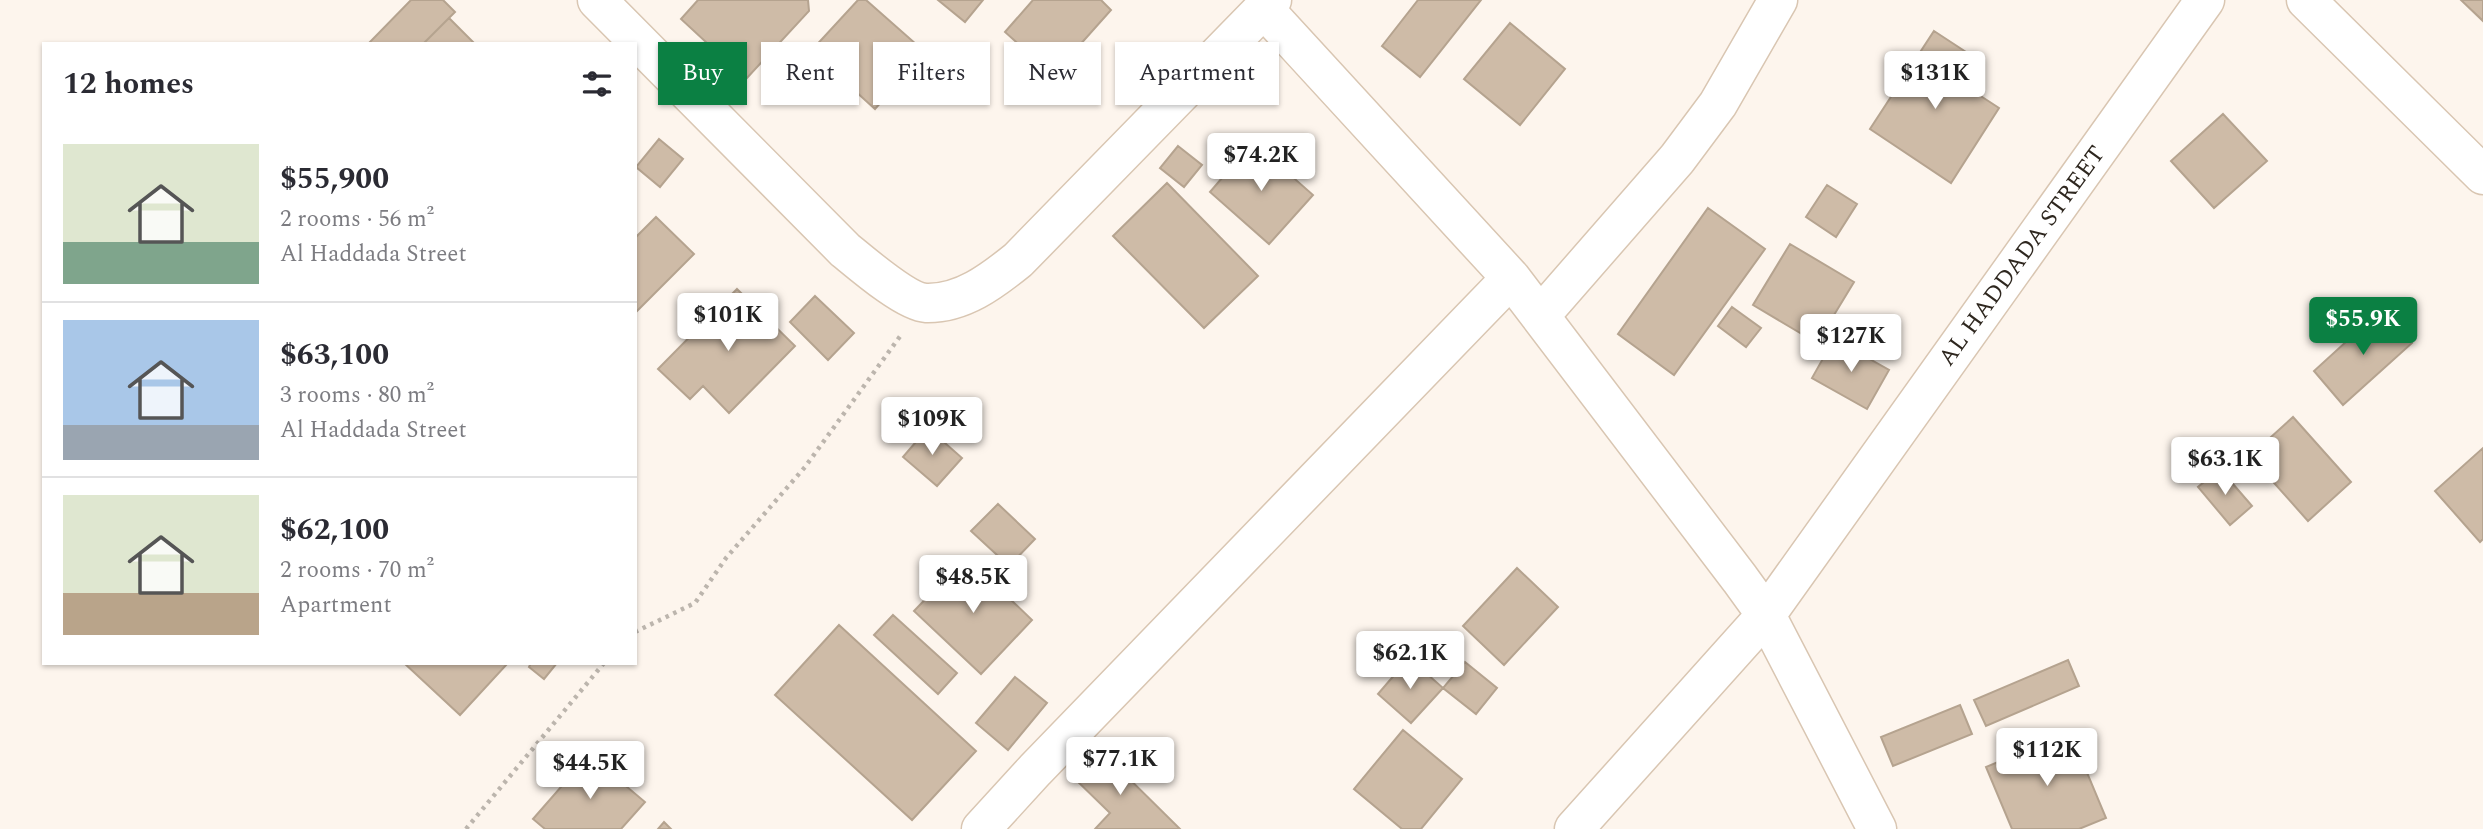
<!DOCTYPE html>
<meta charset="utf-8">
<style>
body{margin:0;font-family:Spectral,serif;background:#f2f2f3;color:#2b2b33;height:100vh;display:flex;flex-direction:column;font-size:26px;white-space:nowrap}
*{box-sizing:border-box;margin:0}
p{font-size:23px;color:#7c7c81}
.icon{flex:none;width:38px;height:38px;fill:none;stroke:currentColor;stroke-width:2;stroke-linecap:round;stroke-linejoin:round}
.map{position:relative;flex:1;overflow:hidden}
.side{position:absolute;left:42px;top:42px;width:595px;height:623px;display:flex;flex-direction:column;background:#fff;border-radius:0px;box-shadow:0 2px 5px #0004}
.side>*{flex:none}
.hud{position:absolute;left:658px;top:42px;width:665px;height:63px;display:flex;gap:14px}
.price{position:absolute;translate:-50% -60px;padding:0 16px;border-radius:7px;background:#fff;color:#222;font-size:23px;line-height:46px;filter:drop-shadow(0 2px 4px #0008)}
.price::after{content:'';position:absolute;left:50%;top:42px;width:21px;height:16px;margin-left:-10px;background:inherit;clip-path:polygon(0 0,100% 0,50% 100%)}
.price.on{background:#0b8043;color:#fff}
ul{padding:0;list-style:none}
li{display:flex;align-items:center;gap:21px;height:175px;padding:0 21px}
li+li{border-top:2px solid #e1e1e2}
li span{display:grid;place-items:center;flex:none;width:196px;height:140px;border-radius:0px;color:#555}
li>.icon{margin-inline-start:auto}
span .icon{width:84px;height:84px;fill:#fffc;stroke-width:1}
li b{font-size:30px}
h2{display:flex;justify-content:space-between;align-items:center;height:84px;padding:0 21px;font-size:30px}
.chip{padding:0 24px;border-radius:0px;background:#fff;box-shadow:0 2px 5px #0004;font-size:24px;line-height:63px}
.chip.on{background:#0b8043;color:#fff}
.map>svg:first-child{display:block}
.building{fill:#cebba7;stroke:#b5a38f;stroke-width:2}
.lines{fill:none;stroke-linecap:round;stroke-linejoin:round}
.minor-casing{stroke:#d9c6b2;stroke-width:41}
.path{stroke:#bcb5ad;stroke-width:4.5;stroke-dasharray:3.5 5;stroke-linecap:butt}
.minor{stroke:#fff;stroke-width:38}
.labels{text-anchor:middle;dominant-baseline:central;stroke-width:7;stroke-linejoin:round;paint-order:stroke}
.street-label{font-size:24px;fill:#2e271f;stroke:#fff}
</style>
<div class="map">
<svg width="2483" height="829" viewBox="0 0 2483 829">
<rect width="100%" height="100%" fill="#fdf5ed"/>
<!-- building -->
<path class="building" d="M411,0h32l12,12 -32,32h-55z
M698,0h110l1,11 -63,68 -65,-60z
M858,0h8l59,52 -50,57 -64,-58z
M938,0h45l-18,22z
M1033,0h68l10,10 -58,65 -48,-43z
M1418,0h63l-61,77 -38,-31z
M2461,0h22v21z
M449,18l26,26h-52z
M1510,23l55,46 -45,56 -56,-46z
M1934,31l32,21 -16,24 49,32 -48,75 -81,-54z
M2223,114l44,47 -53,47 -43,-47z
M659,139l24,20 -23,28 -24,-20z
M1253,142l60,53 -44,49 -59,-52z
M1178,146l24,19 -18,22 -24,-19z
M1167,183l91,93 -54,52 -91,-92z
M1827,185l30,19 -21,33 -30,-20z
M1708,208l57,41 -91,126 -56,-41z
M656,217l38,37 -59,59v-75z
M1790,244l64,38 -37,61 -64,-38z
M737,289l58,57 -66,67 -26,-27 -13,13 -32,-30z
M815,296l39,37 -26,27 -38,-38z
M1732,307l29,21 -15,19 -28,-21z
M2381,310l31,33 -69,62 -29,-34z
M1834,339l55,31 -22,39 -55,-31z
M2293,417l58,65 -43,39 -58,-65z
M928,428l34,30 -25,28 -34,-29z
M2483,448v91l-3,3 -45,-51z
M2220,469l32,37 -22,19 -32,-38z
M998,504l37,35 -26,27 -38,-35z
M966,557l66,63 -51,54 -67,-63z
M1517,568l41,39 -54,58 -41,-39z
M893,615l64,58 -19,21 -64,-59z
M839,625l137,126 -64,69 -137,-125z
M1409,658l34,30 -32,35 -33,-29z
M2068,660l11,26 -93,40 -12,-26z
M1465,662l32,26 -21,26 -33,-26z
M404,663h104l-48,52z
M531,663h26l-13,16 -15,-12z
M1015,677l32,26 -39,47 -32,-27z
M1960,705l12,29 -79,32 -12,-29z
M1403,730l59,49 -41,50h-19l-48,-40z
M2070,732l36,86 -27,11h-67l-26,-62z
M1099,749l81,80h-85l15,-16 -38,-37z
M589,755l56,47 -24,27h-76l-12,-10z
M664,822l7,7h-13z"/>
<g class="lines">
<defs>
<path id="minor" d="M597,0l248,250c16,13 61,52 81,53 36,1 66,-22 92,-43l254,-260
M2306,0l177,175
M1264,9l247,269 229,301 26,36 111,214
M1540,316l137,-157 41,-55 60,-104
M981,829l54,-59 476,-492
M1574,829l192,-214 439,-615"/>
</defs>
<!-- minor casing -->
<use href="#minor" class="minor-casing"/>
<!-- path -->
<path class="path" d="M635,632l60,-29 31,-45 79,-91 96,-132
M466,829l138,-166"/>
<!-- minor -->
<use href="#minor" class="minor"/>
</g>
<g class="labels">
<!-- street labels -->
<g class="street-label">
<text transform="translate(2022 256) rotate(-54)">AL HADDADA STREET</text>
</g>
</g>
</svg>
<b class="price" style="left:1935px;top:111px">$131K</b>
<b class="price" style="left:1261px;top:193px">$74.2K</b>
<b class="price" style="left:728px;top:353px">$101K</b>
<b class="price on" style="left:2363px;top:357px">$55.9K</b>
<b class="price" style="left:1851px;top:374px">$127K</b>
<b class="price" style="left:932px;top:457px">$109K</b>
<b class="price" style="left:2225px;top:497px">$63.1K</b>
<b class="price" style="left:973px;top:615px">$48.5K</b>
<b class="price" style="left:1410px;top:691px">$62.1K</b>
<b class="price" style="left:2047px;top:788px">$112K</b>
<b class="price" style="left:1120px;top:797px">$77.1K</b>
<b class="price" style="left:590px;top:801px">$44.5K</b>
<div class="hud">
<a class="chip on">Buy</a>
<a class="chip">Rent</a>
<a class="chip">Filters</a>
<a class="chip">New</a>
<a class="chip">Apartment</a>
</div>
<section class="side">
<h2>12 homes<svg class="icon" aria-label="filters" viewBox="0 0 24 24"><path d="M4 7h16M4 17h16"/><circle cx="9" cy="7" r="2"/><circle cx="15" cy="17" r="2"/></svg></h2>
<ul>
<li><span style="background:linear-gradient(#dfe7d0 70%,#7fa58c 0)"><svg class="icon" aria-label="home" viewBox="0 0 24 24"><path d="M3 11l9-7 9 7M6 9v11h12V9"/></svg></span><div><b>$55,900</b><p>2 rooms · 56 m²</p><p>Al Haddada Street</p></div></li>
<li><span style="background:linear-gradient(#a9c7e8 75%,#9aa5b1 0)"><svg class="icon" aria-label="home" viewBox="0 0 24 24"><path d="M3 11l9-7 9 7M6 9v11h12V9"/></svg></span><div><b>$63,100</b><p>3 rooms · 80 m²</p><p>Al Haddada Street</p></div></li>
<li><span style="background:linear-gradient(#dfe7d0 70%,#b9a48a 0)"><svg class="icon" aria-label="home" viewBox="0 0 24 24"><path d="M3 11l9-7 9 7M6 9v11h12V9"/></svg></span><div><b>$62,100</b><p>2 rooms · 70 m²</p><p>Apartment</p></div></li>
</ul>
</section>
</div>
